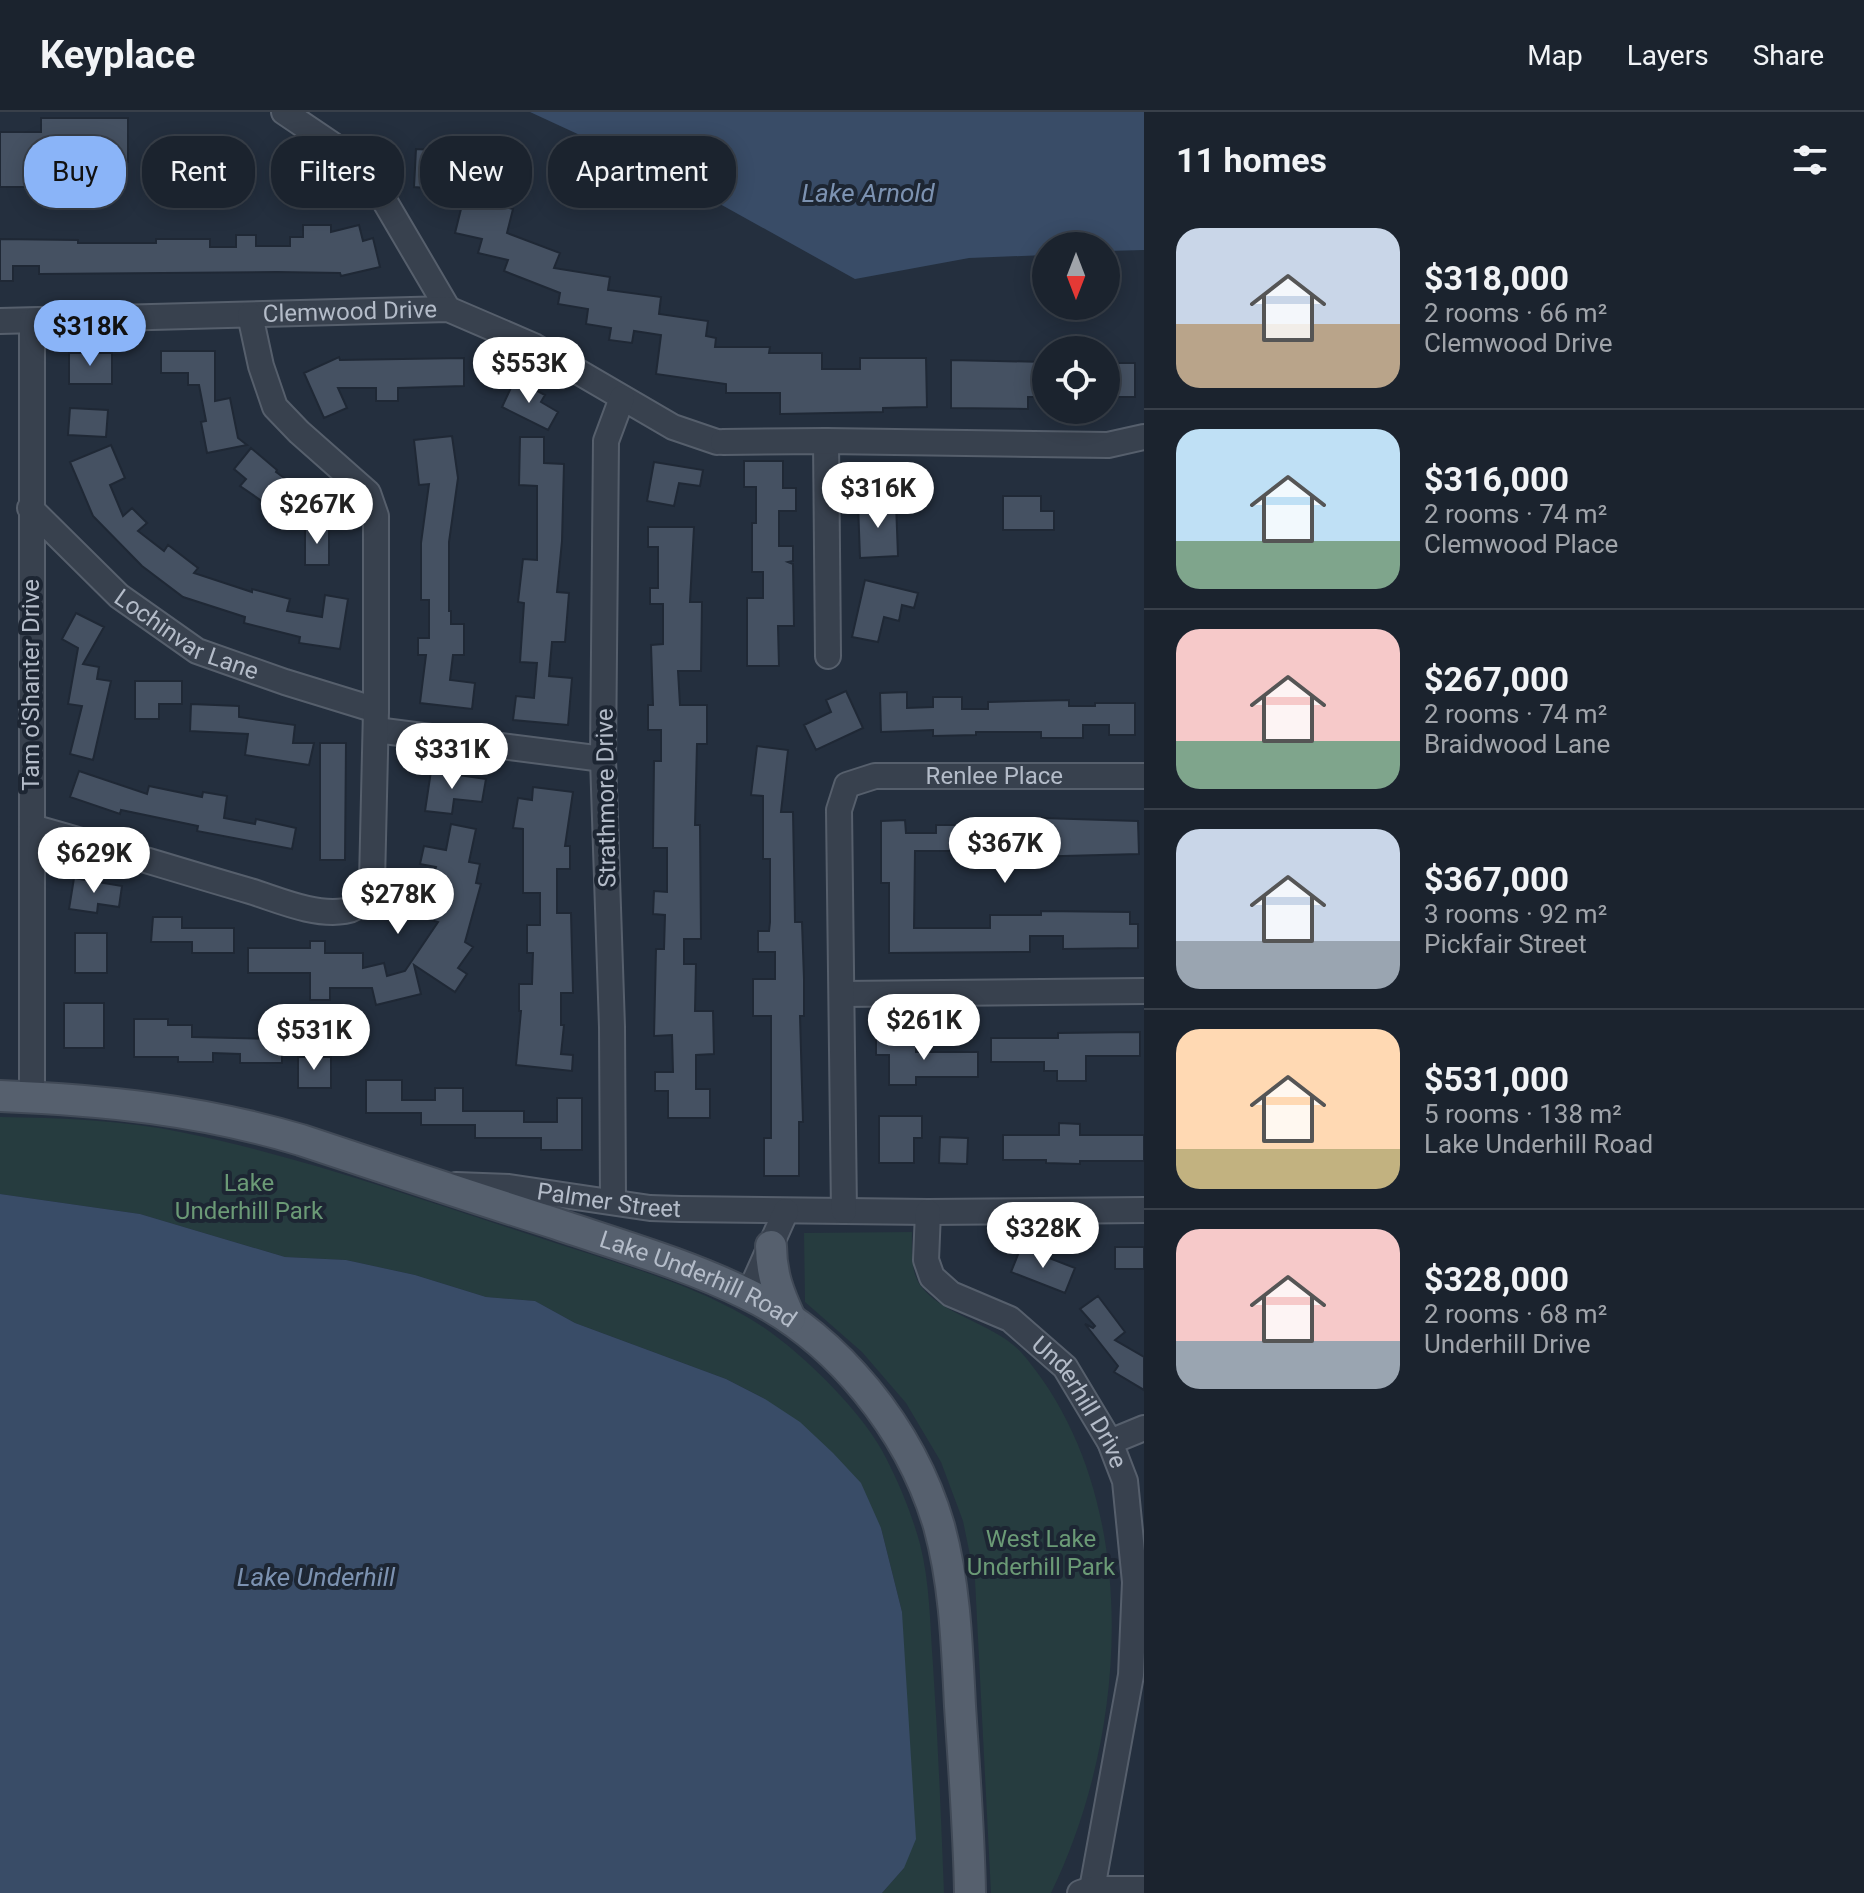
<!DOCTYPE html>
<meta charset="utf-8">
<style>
body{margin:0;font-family:Roboto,sans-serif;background:#282f3a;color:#f1f3f6;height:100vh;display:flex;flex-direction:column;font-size:30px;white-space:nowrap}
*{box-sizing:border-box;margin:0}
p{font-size:26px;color:#a0a4aa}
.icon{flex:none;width:44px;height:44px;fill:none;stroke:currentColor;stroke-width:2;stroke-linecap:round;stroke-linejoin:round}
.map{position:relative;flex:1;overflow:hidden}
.drawer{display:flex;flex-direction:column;background:#1b232e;width:720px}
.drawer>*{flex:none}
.top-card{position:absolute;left:24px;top:24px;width:760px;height:72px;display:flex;gap:16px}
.needle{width:52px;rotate:180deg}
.fabs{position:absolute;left:1032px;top:120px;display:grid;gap:16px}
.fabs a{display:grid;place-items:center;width:88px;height:88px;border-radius:50%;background:#1b232e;box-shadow:0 4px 20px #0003,0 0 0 2px #39404a;font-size:40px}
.price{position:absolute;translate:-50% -68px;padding:0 18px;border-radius:28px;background:#fff;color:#222;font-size:26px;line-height:52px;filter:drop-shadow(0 2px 4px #0008)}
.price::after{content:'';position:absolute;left:50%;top:48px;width:24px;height:18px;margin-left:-12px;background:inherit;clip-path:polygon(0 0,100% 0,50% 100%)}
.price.current{background:#8ab4f8;color:#111}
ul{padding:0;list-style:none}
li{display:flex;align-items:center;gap:24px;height:200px;padding:0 32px}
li+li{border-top:2px solid #39404a}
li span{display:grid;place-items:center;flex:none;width:224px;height:160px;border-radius:24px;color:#555}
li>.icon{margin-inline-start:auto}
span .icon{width:96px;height:96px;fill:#fffc;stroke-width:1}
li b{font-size:34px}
h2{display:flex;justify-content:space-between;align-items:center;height:96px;padding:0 32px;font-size:34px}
.chip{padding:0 28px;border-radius:32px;background:#1b232e;box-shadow:0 4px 20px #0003,0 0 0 2px #39404a;font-size:28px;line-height:72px}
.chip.current{background:#8ab4f8;color:#111}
header{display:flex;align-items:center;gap:48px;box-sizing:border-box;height:112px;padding:0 40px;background:#1b232e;border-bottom:2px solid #39404a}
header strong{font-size:38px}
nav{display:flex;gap:44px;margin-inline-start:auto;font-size:28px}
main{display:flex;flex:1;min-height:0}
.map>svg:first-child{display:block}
.green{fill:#263c3f}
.water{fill:#394c67}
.building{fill:#455162;stroke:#1f2835;stroke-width:2}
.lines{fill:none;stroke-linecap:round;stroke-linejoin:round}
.minor-casing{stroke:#565f6c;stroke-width:28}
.major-casing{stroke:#414a57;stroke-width:34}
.minor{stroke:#38414e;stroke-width:24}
.major{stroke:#56606e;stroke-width:30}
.labels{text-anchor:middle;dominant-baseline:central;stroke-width:8;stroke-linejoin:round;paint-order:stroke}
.street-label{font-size:24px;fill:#b4bcc9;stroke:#1d2633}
.park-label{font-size:24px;fill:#6b9a76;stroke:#1d2633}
.water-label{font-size:26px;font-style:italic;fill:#7c92b1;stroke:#1d2633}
</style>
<header>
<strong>Keyplace</strong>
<nav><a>Map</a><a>Layers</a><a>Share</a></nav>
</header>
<main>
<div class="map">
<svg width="1144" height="1781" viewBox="0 0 1144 1781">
<rect width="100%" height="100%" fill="#242f3e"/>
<!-- green -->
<path class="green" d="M0,1005c61,1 125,3 185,16 118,24 234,66 349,103 71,24 148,43 213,81 46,26 116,94 139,141 14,27 26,57 34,86 10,39 10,81 13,121 5,76 8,152 11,228h-62l22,-25 -2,-256 -21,-84 -116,-129 -39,-20 -151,-56 -40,-22 -49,-4 -71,-22 -69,-15 -61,-3 -145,-43 -140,-20z
M912,1120c0,16 -2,38 8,53 20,29 74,39 100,66 124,141 110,380 31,542h-60l-16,-313 -12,-59 -22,-59 -35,-59 -44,-51 -57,-50 -1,-69z"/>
<!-- water -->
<path class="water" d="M530,0h614v138l-38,1v-5h-60v9l-77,3 -114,21 -180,-100z
M0,1082l140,20 145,43 61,3 69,15 71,22 49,4 40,22 151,56 39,20 35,23 33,31 28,30 20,45 21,84 14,227 -12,29 -22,25h-882z"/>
<!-- building -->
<path class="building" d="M41,6h87v44h-54v5h-48v20h-26v-55h41z
M416,37l36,2 -1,11 11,1 -4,42 -21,-2 1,-14 -24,-2z
M464,85l49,12 -6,24 53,20 -6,15 56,9 -2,13 53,7 -2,17 49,7 -2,15 10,2 -1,9h55l-1,6h53v16h38v-11h66l1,49 -44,1v4l-103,2v-21h-54v-9l-70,-10 5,-39 -27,-4 -2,12 -23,-3 2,-12 -25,-4 2,-15 -30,-5 2,-11 -56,-22 4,-11 -30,-7 4,-14 -27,-6z
M303,113h28v7l28,-7 4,16 10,-3 7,29 -39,9 -1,-3 -63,-1 -238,2v-8h-26v15h-13v-42l78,1v3h78v-4h54v8h26v-12h20v11h34v-9h13z
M161,239h54v50l15,-3 8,40 9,7 -40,8 -6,-31 5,-1 -7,-36h-11v-12h-27z
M69,241h43v31h-43z
M339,245l1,3 124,-2v28l-66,2v13h-22v-13h-38l9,20 -23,10 -20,-45z
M951,248l95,2v35h-18v12l-77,-1z
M1106,251h29v34h-29z
M515,267l30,16 -4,7 17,10 -10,18 -46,-23z
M70,296l38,2 -2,27 -38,-2z
M452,324l6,42 -9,64v69h2v13h13v31h-11l-3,25 25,3 -3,26 -52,-6 6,-48h-8v-17h11v-38h-8v-57l8,-59 -10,1 -5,-45z
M520,325h24v26l20,1 -2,77 -5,51 12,1 -4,49h-13l-3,34 23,2 -4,47 -55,-5 3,-24 18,2 3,-35 -17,-1 4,-59 -6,-1 5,-43 14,1v-74l-18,-1z
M111,333l14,33 -15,7 13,31 9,-8 15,15 -9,8 26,20 4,-6 30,23 -4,5 58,19v-3l38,10 -3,12 35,6 3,-22 23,4 -8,50 -41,-6 1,-6 -56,-14 1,-6 -62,-20 -41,-31 -49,-50 -23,-54z
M251,336l26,22 -1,2 38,28 -19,24 -55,-38 6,-7 -12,-10z
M744,349h39v27h13v23h-17v35h14v15l-5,1 5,2 1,62h-16l1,40h-32v-68h16v-26h-11v-49h4v-36h-12z
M654,350l49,8 -3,16 -21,-3 -5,23 -27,-5z
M1003,384h38v15h13v19h-51z
M896,391l2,53 -38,2 -2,-54z
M305,414h24v39h-24z
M648,415h46l-4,75h12l-1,69h-23l2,34h27v39h-10l-2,81h5l1,114h-17v25h12l-1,47h18l1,43 -18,1v34h14v29h-42v-27h-13v-19h18l-1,-37 -18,1 2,-87h8l1,-34 -12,-1 1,-23 13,1v-44h-14l1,-87h7v-31h-13v-25h5l-2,-60 12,-1v-40h-13v-16h8v-41h-10z
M865,468l53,13 -4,15 -12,-3 -3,16 -15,-4 -6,25 -26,-5z
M76,501l28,14 -21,37 16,3 -2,12 14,2 -18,79 -23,-6 12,-48 -14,-2 10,-56 -16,-9z
M135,569h47v23h-23v15h-24z
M846,579l17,37 -47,22 -12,-25 27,-13 -5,-12z
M907,580v16l26,-1v-10h29v12h26v-7l81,-2v6h26v-3h40v32h-26v-10h-26v13h-42v-6h-65v3l-43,1v-6l-52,2 -1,-39z
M191,592l48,2v11l56,8 -2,18h21l-5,22 -64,-10 3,-21 -58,-3z
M320,631h26l-1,117h-25z
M757,634l31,4 -7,62h12l2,110h7l2,57v37h-4l3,106h-4v54h-35v-38h7v-122h-18v-37h22v-27h-17v-21h11l1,-9v-63h-7v-63l-12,-1z
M79,659l68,23 2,-8 53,11 1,-5 24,4 -3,22 31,6 1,-5 40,9 -4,21 -95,-18 1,-5 -77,-16 -1,4 -50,-17z
M431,659l55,8 -4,23 -28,-3 -2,15 -27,-3z
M533,675l40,5 -8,54h5v23h-13v44h14l2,80h-12v32h3l-3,29 12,1 -1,16 -56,-6 5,-54h-2v-27h13l1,-31h-6v-28h13v-32h-17v-64l-10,-1 5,-30 14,2z
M986,706h21v11h35v-11l96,3 1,33 -153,4v-7h-71l-1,77h76v-13h51v-4l89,1v12h8v24l-75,1v-13h-33v16l-141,1v-70h-8v-62l24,-1 1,13h30v-8h50z
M451,712l25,5 -7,33 11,2 -4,19 5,1 -16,58 8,5 -15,21 9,6 -12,18 -41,-27 7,29 -45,11 -4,-17h-42v12h-20v-27h-62v-25h62v-7h15v12h38v15l21,-5 3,13 18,-5 33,-49 -17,-5 15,-50 -16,-3 4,-18 22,4z
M74,766l48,8 -3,21 -21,-3 -1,9 -28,-4z
M153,805h29v11h52v25h-42v-11h-41z
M75,821h32v40h-32z
M64,891h40v45h-40z
M134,907h34v6h24v12l90,2v24h-42v-9l-27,-1v9h-35v-5h-44z
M1140,920v24h-54v25h-29v-10h-13v-9h-53v-24h67v-5z
M876,927h40v13h62v25h-62v8h-27v-30h-13z
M298,945h33v31h-33z
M366,968h36v20h33v-12h28v23h61v11h33v-24h25v52h-41v-12h-66v-13h-54v-12h-55z
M879,1004h43v22h-8v25h-35z
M1059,1011l21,1v11h64v26h-64v3l-34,-1v-3h-43v-25h56z
M940,1025l28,1 -1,26 -28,-1z
M1021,1135l54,21 -10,25 -54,-21z
M1115,1135h29v22h-29z
M1098,1184l27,36 -10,8 29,17v33l-30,-18 4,-6 -33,-42 8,4 2,-2 -15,-17z"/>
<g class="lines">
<defs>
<g id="minor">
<path d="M284,0l80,54 84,143"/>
<path id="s1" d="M0,209l448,-12 86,37 139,81 44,15"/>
<path d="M826,329l2,215"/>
<path d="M723,330l103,-1 282,4 36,-8"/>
<path id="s2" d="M30,396l89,88 78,55 88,31 91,28"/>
<path d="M376,618l227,29"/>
<path d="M32,715c73,20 145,43 218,64 29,9 64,25 95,20 17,-3 22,-15 27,-29l4,-172v-194l-8,-23 -69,-61 -24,-25 -14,-41 -11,-51"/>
<path d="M842,882l302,-3"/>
<path d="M32,985v-776"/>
<path id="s3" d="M456,1073l53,2 141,21 31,1 247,3 216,-2"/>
<path d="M613,1089l-1,-174 -9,-268 3,-318 16,-43"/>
<path id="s4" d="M844,1099l-5,-401 8,-25 28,-9h269"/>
<path id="s5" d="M928,1100l-2,48 6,17 19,17 59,25 55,48 45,75 15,39 10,101 -4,93 -39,214"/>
<path d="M749,1182l37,-83"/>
<path d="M1110,1330l34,-14"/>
<path d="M1080,1781l12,-4h52"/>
</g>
<g id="major">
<path id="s6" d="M0,984c104,4 200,14 301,44 84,28 168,56 253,83 65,22 132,41 193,71 90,43 164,136 192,232 16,58 18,119 21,180 4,62 9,125 10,187"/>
<path d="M771,1134c0,28 8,48 19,72"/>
</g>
</defs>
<!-- minor casing -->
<use href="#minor" class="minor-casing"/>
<!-- major casing -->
<use href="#major" class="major-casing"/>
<!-- minor -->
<use href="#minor" class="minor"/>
<!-- major -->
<use href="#major" class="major"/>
</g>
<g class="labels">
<!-- street labels -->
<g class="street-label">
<text stroke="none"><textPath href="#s1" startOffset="350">Clemwood Drive</textPath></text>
<text stroke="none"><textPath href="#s2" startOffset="204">Lochinvar Lane</textPath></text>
<text transform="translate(31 573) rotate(-90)">Tam o'Shanter Drive</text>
<text stroke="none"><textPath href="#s4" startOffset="576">Renlee Place</textPath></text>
<text transform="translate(606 686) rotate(-91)">Strathmore Drive</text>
<text stroke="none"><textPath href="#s3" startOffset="154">Palmer Street</textPath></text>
<text stroke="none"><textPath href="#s6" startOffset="726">Lake Underhill Road</textPath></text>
<text stroke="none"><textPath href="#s5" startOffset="266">Underhill Drive</textPath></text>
</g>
<!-- park labels -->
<g class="park-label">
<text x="249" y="1071">Lake<tspan x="249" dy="28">Underhill Park</tspan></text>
<text x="1041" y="1427">West Lake<tspan x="1041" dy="28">Underhill Park</tspan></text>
</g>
<!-- water labels -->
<g class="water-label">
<text x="868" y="81">Lake Arnold</text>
<text x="316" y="1465">Lake Underhill</text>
</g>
</g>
</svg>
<div class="fabs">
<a><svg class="needle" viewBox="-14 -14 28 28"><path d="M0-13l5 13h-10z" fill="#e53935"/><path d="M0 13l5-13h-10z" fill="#a0a4aa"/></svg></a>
<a><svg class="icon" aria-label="locate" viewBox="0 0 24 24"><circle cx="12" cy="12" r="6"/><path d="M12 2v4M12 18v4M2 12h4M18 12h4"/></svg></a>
</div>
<b class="price current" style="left:90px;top:256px">$318K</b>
<b class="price" style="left:529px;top:293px">$553K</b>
<b class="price" style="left:878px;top:418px">$316K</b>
<b class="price" style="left:317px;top:434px">$267K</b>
<b class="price" style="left:452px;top:679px">$331K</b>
<b class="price" style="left:1005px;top:773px">$367K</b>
<b class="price" style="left:94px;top:783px">$629K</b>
<b class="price" style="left:398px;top:824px">$278K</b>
<b class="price" style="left:924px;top:950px">$261K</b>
<b class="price" style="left:314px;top:960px">$531K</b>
<b class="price" style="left:1043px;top:1158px">$328K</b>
<div class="top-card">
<a class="chip current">Buy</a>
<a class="chip">Rent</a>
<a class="chip">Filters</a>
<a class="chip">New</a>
<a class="chip">Apartment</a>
</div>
</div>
<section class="drawer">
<h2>11 homes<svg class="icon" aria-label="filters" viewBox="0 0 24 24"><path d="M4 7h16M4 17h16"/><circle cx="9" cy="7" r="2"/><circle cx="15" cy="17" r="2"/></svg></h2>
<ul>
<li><span style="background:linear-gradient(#c9d6e8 60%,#b9a48a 0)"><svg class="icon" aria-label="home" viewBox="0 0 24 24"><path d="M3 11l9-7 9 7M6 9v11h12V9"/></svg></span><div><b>$318,000</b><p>2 rooms · 66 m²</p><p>Clemwood Drive</p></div></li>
<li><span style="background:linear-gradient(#bfe0f5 70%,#7fa58c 0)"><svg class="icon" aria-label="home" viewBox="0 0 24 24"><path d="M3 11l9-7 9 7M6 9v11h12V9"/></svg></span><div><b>$316,000</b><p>2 rooms · 74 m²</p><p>Clemwood Place</p></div></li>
<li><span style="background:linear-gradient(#f6c9c9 70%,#7fa58c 0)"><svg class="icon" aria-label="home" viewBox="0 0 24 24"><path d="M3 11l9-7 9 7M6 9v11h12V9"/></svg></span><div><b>$267,000</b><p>2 rooms · 74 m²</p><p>Braidwood Lane</p></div></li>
<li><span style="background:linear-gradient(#c9d6e8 70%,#9aa5b1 0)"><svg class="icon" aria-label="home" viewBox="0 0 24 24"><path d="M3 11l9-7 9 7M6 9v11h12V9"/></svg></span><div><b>$367,000</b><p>3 rooms · 92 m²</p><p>Pickfair Street</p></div></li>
<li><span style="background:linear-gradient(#ffd9b3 75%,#c2b280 0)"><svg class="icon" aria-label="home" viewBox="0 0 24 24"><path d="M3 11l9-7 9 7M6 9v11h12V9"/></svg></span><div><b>$531,000</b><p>5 rooms · 138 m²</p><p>Lake Underhill Road</p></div></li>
<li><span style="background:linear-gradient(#f6c9c9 70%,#9aa5b1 0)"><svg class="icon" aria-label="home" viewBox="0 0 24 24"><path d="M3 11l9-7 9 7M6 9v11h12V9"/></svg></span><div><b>$328,000</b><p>2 rooms · 68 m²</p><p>Underhill Drive</p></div></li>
</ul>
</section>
</main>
